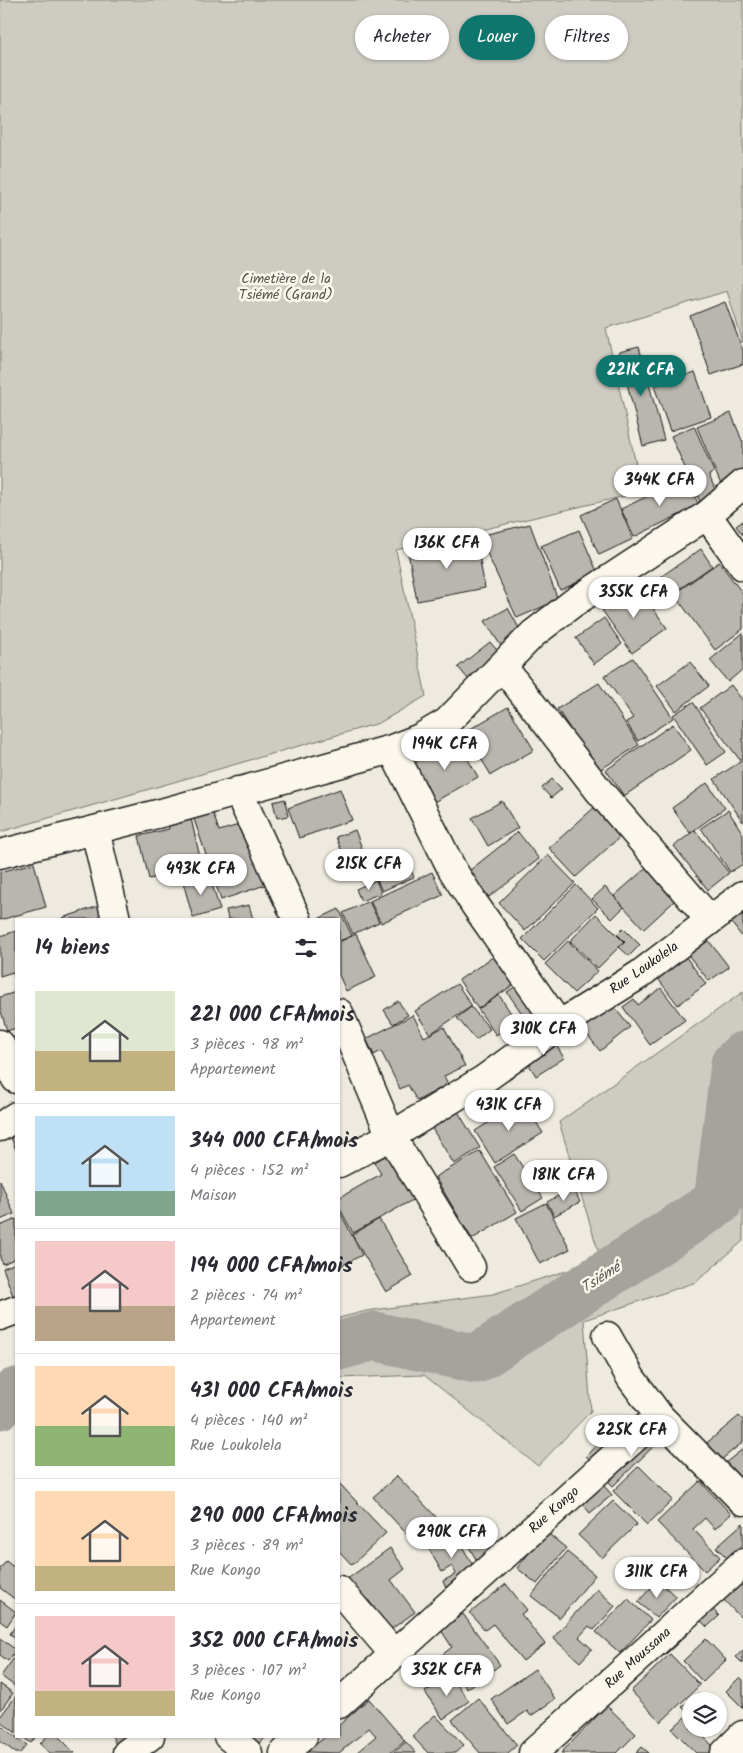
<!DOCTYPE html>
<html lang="fr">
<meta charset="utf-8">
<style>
body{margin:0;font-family:Kalam,sans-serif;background:#f2f2f3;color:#2b2b33;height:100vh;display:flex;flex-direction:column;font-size:19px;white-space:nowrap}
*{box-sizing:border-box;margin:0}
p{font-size:16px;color:#7c7c81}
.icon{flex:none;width:28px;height:28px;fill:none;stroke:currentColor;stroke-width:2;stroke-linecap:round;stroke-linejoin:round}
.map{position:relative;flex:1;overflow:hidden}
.sheet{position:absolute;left:15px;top:918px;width:325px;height:820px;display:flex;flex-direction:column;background:#fff;border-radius:0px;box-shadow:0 1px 4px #0004}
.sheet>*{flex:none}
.banner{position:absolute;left:355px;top:15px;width:312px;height:45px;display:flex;gap:10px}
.tools{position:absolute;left:682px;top:1692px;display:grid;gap:10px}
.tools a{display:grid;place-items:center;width:45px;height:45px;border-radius:50%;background:#fff;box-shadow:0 1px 4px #0004;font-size:25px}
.price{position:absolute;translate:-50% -42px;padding:0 11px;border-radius:18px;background:#fff;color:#222;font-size:16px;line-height:32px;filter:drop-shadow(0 1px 2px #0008)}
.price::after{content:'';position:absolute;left:50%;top:30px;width:15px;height:11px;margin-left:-8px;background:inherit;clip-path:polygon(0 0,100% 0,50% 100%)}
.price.active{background:#0f766e;color:#fff}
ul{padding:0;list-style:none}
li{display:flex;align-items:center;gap:15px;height:125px;padding:0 20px}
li+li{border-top:1px solid #e1e1e2}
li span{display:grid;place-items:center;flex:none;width:140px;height:100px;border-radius:0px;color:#555}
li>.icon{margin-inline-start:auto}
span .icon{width:60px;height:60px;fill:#fffc;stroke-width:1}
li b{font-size:21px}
h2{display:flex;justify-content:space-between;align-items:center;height:60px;padding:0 20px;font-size:21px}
.tag{padding:0 18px;border-radius:22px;background:#fff;box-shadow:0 1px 4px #0004;font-size:18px;line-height:45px}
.tag.active{background:#0f766e;color:#fff}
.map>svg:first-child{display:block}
.green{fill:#ceccc2;stroke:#75746f}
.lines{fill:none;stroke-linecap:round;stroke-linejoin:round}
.river{stroke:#a6a39d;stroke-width:49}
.building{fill:#b9b6af;stroke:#1c1c1c}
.minor-casing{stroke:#1c1c1c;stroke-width:31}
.minor{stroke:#fbf7ec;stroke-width:28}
.labels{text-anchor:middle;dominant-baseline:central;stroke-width:5;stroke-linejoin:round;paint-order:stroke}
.park-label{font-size:14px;fill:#51514e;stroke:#fbf7ec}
.street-label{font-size:14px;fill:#1c1c1c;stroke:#fbf7ec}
.water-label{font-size:15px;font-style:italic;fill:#5a5956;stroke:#fbf7ec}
</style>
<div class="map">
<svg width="743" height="1753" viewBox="0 0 743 1753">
<rect width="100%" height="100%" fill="#eeeadf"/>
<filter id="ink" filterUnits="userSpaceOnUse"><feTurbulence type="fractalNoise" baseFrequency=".02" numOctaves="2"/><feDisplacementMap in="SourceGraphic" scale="10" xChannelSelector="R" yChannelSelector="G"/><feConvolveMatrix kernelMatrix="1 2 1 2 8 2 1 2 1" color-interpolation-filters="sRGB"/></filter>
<g filter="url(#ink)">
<!-- green -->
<path class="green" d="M0,0h743v343l-16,-52 -121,37 36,164 -246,58 30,146 -47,27 -379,109z
M743,992v249l-47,41 -112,38 7,91 -53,55 -114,-91 -85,3v-60l27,-7 127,-17 108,-34 -42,-138z"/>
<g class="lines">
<!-- river -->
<path class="river" d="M339,1346l35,-10 102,23 242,-157 17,-138 8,-8
M0,1405l16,-13"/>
</g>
<!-- building -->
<path class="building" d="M725,302l18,49v13l-32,11 -21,-59z
M639,347l25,93 -21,6 -24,-94z
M695,372l16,45 -41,14 -16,-45z
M731,413l12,30v36l-19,13 -27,-65z
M694,426l20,46 -5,3 10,24 -17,7 -31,-70z
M685,478l14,27 -65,32 -13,-28z
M616,499l17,40 -34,16 -18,-40z
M743,521v14l-7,-9z
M530,524l28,76 -41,18 -38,-82z
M579,530l19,44 -38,16 -19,-44z
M476,539l9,49 -68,13 -9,-49z
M701,549l11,17 -44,31 -12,-17z
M719,562l24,32v35l-28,21 -41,-56z
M637,586l30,42 -35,25 -30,-43z
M508,608l17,31 -17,18 -23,-36z
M604,618l18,26 -28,20 -18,-26z
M743,633v36l-15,13 -18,-22z
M490,642l16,19 -32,25 -16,-19z
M633,658l40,60 -35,23 -12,-19 7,-4 -29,-42z
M690,662l19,24 -33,25 -19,-25z
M599,683l40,62 -41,26 -41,-62z
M731,685l12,16v57l-3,2 -40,-52z
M693,702l33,50 -19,13 -34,-50z
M508,707l26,43 -43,25 -26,-43z
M673,724l18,26 -67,46 -18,-26z
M457,740l21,37 -44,25 -21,-38z
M743,760v62l-29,-43z
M552,779l10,10 -11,9 -9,-10z
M707,783l18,25 -35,25 -18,-25z
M340,789l12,31 -53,18 -11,-30z
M285,799l3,17 -11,2 -4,-16z
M502,801l16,27 -30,18 -16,-28z
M596,806l26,29 -46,42 -27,-29z
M189,810l13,56 -53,13 -10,-43 30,-7 -3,-13z
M728,810l15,24v30l-13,8 -29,-44z
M213,813l6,18 26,-8 20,62 -44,15 -27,-81z
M355,830l11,29 -18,8 -12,-30z
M695,830l34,43 -21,17 -34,-44z
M518,832l21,27 -50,38 -20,-26z
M384,854l5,10 16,-7 9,20 -32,14 -14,-30z
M548,855l27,28 -50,48 -26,-28z
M654,861l29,32 -39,36 -30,-33z
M34,863l12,44 -46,13v-48z
M432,872l11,23 -62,28 -11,-22z
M209,875l11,35 -27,8 -10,-36z
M376,880l5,13 -20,8 -5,-12z
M576,885l22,23 -54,53 -22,-22z
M605,887l19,20 -12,12 -20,-20z
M369,901l10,21 -26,12 -10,-21z
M105,904l5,15h-47l-1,-1z
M249,905l4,14h-25l-2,-9z
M743,906v32l-16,-21z
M339,909l13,27 -13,5v-22h-21z
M596,914l28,28 -26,26 -28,-27z
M623,928l17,17 -11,11 -10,-9 6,-5 -8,-8z
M16,931v51l-3,-10 -13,4v-40z
M356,934l20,43 -30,14 -7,-16v-33z
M708,940l21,27 -20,14 -21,-26z
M568,941l30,30 -24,22 -29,-29z
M503,950l19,29 -44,30 -19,-29z
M685,956l21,28 -28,21 -22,-29z
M525,980l23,33 -18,12 -23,-33z
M457,984l15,22 -42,28 -15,-23z
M661,988l24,32 -35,25 -27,-38 11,-8 4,6z
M16,992v36l-9,3 -7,-23v-11z
M499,995l17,26 -20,14 -18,-26z
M606,997l24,30 -30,24 -24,-31z
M398,1001l10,14 -15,9 -9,-14z
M471,1007l19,22 -14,11 -19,-22z
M413,1015l11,22 20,-10 21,39 -21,10 4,8 -31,17 -9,-16 -8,4 -19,-38 -7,4 -8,-16z
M518,1022l7,10 -14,10 -7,-10z
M551,1037l13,21 -28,18 -13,-21z
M523,1101l20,32 -48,30 -20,-32z
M454,1105l26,43 -26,16 -26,-42z
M16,1126v24l-8,-20z
M480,1151l37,61 -45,27 -37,-62z
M391,1153l25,45 -63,35 -14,-26v-9l42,-24 -7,-12z
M514,1154l29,44 -21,13 -28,-44z
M0,1180l14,34 -14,6z
M573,1188l7,14 -26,14 -7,-14z
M546,1203l24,46 -30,15 -24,-46z
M339,1210l23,45 -23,12z
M16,1219v39l-13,6 -3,-6v-32z
M379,1219l34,57 -27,16 -34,-57z
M16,1263v32l-3,1 -10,-28z
M739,1416l4,4v22l-27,22 -13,-18z
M652,1428l10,10 -49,48 -10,-10z
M611,1429l10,10 -25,26 -10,-9z
M743,1449v33l-23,-15z
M639,1466l34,34 -26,25 -34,-34z
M397,1476l40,42 -24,23 -40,-44z
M596,1477l16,18 -22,18 -15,-18z
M700,1481l31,33 -16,15 -10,-11 -12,11 27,28 -15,14 -48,-49z
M339,1483l47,50 -34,32 -13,-14z
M613,1501l24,23 -35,34 -24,-23z
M476,1522l17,31 -12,15 -21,-37z
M743,1523v21l-15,15 -12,-12z
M452,1529l26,45 -31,17 -4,-10 13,-7 -4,-8 -10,6 -16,-28z
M546,1532l20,16 -29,36 -20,-16z
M390,1548l15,21 -14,11 24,32 -25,18 -23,-32 -11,8 -10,-26z
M567,1552l28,23 -35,43 -29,-22z
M6,1561l10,8v31l-16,-12v-19z
M658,1580l18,17 -20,21 -18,-16z
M736,1580l7,8v32l-23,-24z
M506,1584l21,26 -6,4 24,30 -22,17 -30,-37 -8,6 -15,-17z
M597,1589l18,17 -21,24 -5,-4 -10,11 13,12 -12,13 -27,-24z
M628,1599l23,21 -31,33 -24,-21z
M0,1600l16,12 -9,14 -7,-5z
M706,1602l13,14 -12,11 -13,-13z
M463,1614l37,51 -33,24 -25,-34 10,-8 -11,-17z
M687,1620l7,8 -30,28 -7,-8z
M16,1625v13l-6,-4z
M0,1638l16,12 -8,11 -8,-6z
M706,1639l20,21 -23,22 -20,-21z
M743,1650v14l-7,-7z
M670,1654l30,31 -39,37 -30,-31z
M16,1655v32l-15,-11z
M535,1669l20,30 -24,17 -4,-5 -19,13 -17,-25z
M450,1675l19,26 -26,18 -18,-27z
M740,1677l3,3v28l-17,-17z
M0,1684l13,9 -13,18z
M698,1693l8,8h-15v15l-9,-9z
M16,1696v37l-16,-12v-4z
M478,1698l39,47 -9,8h-28l-28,-33z
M369,1699l36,42 -15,12h-34l20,-17 -7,-8 -30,25 -32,-1 19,-16h13v-11z
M607,1706l29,28 -19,19h-56z
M435,1715l29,30 -9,8h-27l-16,-17z
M685,1717l6,6v6h5l19,19 -5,5h-14l-24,-24z
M0,1725l27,20 -7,8h-4l-16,-12z
M21,1736h15l-5,7z
M47,1736h11l17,17h-25l-10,-9z
M112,1736h25l-18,15z
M248,1736h20l-13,10z
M406,1742l10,11h-23z
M642,1747l7,6h-13z"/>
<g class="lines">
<defs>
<path id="minor" d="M707,515l36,51
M503,667l97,125 110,128
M392,749l60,120 23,36 84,120
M238,791l59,128
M95,830l21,89
M0,854l161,-41 231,-64 28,-11 27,-16 86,-88 40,-31 134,-88 36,-31
M339,1013l52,123 80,131
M0,1044l16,35
M0,1127l16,-11
M339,1163l52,-27 92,-56 76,-55 80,-50 104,-80
M0,1316l16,-6
M607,1336l24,42 28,38 84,85
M339,1590l56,65
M339,1704l320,-288
M228,1736l20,17
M127,1753l23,-17
M284,1753l19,-17
M533,1753l210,-190
M725,1753l18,-18"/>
</defs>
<!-- minor casing -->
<use href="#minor" class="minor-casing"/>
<!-- minor -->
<use href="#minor" class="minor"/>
</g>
</g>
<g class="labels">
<!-- park labels -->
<g class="park-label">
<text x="286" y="279">Cimetière de la<tspan x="286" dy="16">Tsiémé (Grand)</tspan></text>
</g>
<!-- street labels -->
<g class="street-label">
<text transform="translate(644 968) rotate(-35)">Rue Loukolela</text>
<text transform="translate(554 1510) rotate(-42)">Rue Kongo</text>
<text transform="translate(638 1658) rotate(-42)">Rue Moussana</text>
</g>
<!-- water labels -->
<g class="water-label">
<text transform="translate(601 1278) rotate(-33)">Tsiémé</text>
</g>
</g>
</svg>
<div class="tools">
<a><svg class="icon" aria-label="layers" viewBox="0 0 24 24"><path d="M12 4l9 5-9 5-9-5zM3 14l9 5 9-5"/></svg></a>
</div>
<b class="price active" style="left:641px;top:397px">221K CFA</b>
<b class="price" style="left:660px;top:507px">344K CFA</b>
<b class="price" style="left:447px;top:570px">136K CFA</b>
<b class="price" style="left:634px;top:619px">355K CFA</b>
<b class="price" style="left:445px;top:771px">194K CFA</b>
<b class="price" style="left:369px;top:891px">215K CFA</b>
<b class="price" style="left:201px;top:896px">493K CFA</b>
<b class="price" style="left:544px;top:1056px">310K CFA</b>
<b class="price" style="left:509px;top:1132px">431K CFA</b>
<b class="price" style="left:564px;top:1202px">181K CFA</b>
<b class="price" style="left:632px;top:1457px">225K CFA</b>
<b class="price" style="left:452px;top:1559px">290K CFA</b>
<b class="price" style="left:657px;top:1599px">311K CFA</b>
<b class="price" style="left:447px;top:1697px">352K CFA</b>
<div class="banner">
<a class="tag">Acheter</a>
<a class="tag active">Louer</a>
<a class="tag">Filtres</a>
</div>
<section class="sheet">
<h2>14 biens<svg class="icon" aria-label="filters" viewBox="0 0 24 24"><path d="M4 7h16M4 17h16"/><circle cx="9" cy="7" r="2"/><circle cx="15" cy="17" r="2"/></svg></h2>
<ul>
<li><span style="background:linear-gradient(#dfe7d0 60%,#c2b280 0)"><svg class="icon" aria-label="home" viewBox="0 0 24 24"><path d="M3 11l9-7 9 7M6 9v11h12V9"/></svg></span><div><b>221 000 CFA/mois</b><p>3 pièces · 98 m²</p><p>Appartement</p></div></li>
<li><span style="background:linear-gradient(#bfe0f5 75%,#7fa58c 0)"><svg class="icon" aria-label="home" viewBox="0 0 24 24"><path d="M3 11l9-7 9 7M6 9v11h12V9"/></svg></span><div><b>344 000 CFA/mois</b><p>4 pièces · 152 m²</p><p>Maison</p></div></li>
<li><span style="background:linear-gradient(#f6c9c9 65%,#b9a48a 0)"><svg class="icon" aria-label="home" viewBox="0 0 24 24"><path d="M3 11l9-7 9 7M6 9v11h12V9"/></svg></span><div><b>194 000 CFA/mois</b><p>2 pièces · 74 m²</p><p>Appartement</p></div></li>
<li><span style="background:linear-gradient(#ffd9b3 60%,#8fb573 0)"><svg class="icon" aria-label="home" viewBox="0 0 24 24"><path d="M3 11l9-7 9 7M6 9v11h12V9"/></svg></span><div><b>431 000 CFA/mois</b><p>4 pièces · 140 m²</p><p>Rue Loukolela</p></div></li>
<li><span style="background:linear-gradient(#ffd9b3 75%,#c2b280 0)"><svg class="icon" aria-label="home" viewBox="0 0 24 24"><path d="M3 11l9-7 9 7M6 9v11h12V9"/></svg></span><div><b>290 000 CFA/mois</b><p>3 pièces · 89 m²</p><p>Rue Kongo</p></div></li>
<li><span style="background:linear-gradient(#f6c9c9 75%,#c2b280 0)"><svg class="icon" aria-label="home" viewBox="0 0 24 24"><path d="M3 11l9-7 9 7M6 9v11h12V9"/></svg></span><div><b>352 000 CFA/mois</b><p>3 pièces · 107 m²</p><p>Rue Kongo</p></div></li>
</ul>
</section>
</div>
